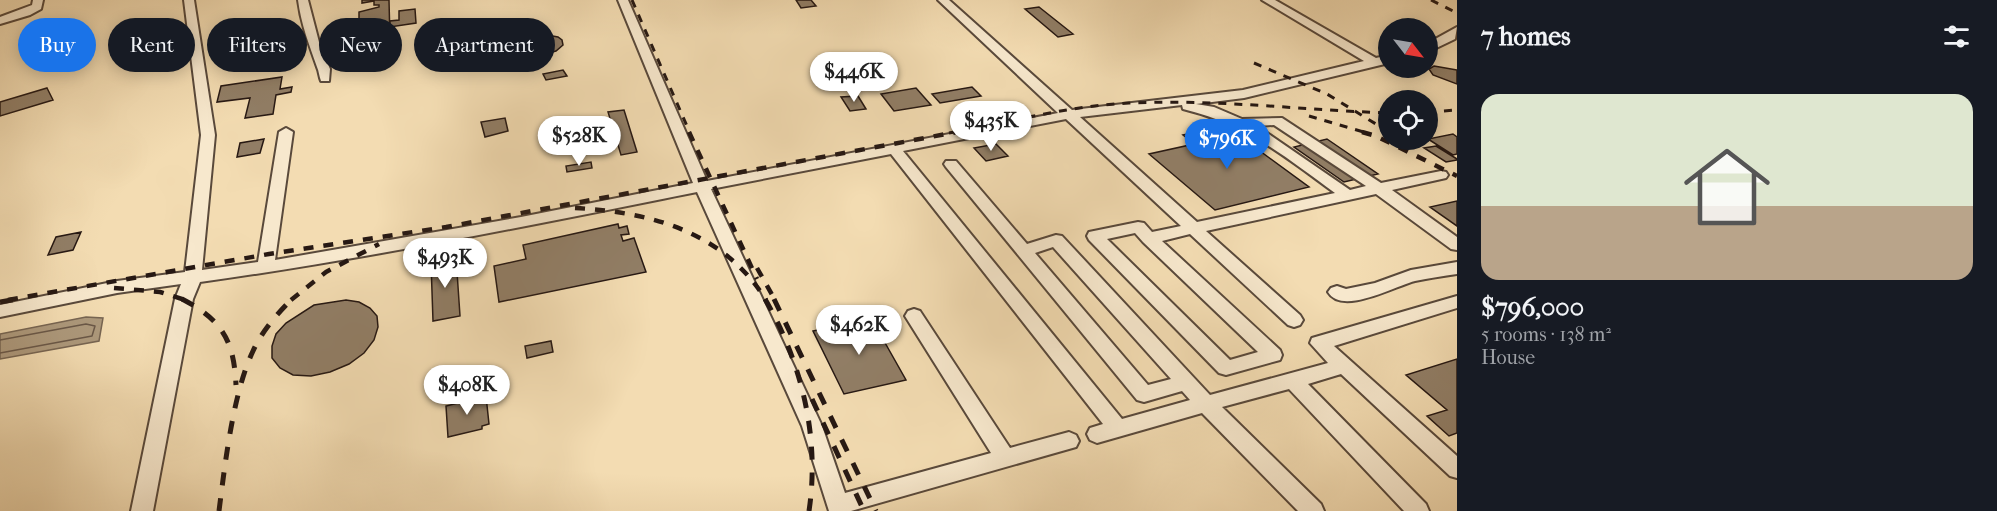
<!DOCTYPE html>
<meta charset="utf-8">
<style>
body{margin:0;font-family:"IM FELL French Canon",serif;background:#20242c;color:#f1f3f6;height:100vh;display:flex;flex-direction:column;font-size:22px;white-space:nowrap}
*{box-sizing:border-box;margin:0}
p{font-size:20px;color:#9ea1a6}
.icon{flex:none;width:33px;height:33px;fill:none;stroke:currentColor;stroke-width:2;stroke-linecap:round;stroke-linejoin:round}
.map{position:relative;flex:1;overflow:hidden}
.details{display:flex;flex-direction:column;background:#171b24;width:540px}
.details>*{flex:none}
.guide{position:absolute;left:18px;top:18px;width:570px;height:54px;display:flex;gap:12px}
.needle{width:39px;rotate:121deg}
.fabs{position:absolute;left:1378px;top:18px;display:grid;gap:12px}
.fabs a{display:grid;place-items:center;width:60px;height:60px;border-radius:50%;background:#171b24;box-shadow:0 3px 15px #0003;font-size:30px}
.price{position:absolute;translate:-50% -51px;padding:0 14px;border-radius:21px;background:#fff;color:#222;font-size:20px;line-height:39px;filter:drop-shadow(0 2px 3px #0008)}
.price::after{content:'';position:absolute;left:50%;top:36px;width:18px;height:14px;margin-left:-9px;background:inherit;clip-path:polygon(0 0,100% 0,50% 100%)}
.price.on{background:#1a73e8;color:#fff}
ul{padding:0;list-style:none}
li{display:grid;align-content:center;gap:12px;height:318px;padding:0 24px}
li+li{border-top:2px solid #363941}
li span{display:grid;place-items:center;height:186px;border-radius:18px;color:#555}
li>.icon{margin-inline-start:auto}
span .icon{width:108px;height:108px;fill:#fffc;stroke-width:1}
li b{font-size:26px}
h2{display:flex;justify-content:space-between;align-items:center;height:72px;padding:0 24px;font-size:26px}
.chip{padding:0 21px;border-radius:27px;background:#171b24;box-shadow:0 3px 15px #0003;font-size:21px;line-height:54px}
.chip.on{background:#1a73e8;color:#fff}
main{display:flex;flex:1;min-height:0}
.map>svg:first-child{display:block}
.water{fill:#ad997c;stroke:#776552;stroke-width:1.5}
.lines{fill:none;stroke-linecap:round;stroke-linejoin:round}
.shore{stroke:#6a5848;stroke-width:1.5}
.building{fill:#917e66;stroke:#261813;stroke-width:1.5}
.minor-casing{stroke:#59493b;stroke-width:4}
.minor{fill:#f7e8cd;fill-rule:evenodd}
.rail-far2{stroke:#261813;stroke-width:3;stroke-dasharray:8 8;stroke-linecap:butt}
.rail-far1{stroke:#261813;stroke-width:4.5;stroke-dasharray:10 10;stroke-linecap:butt}
.rail{stroke:#261813;stroke-width:5;stroke-dasharray:13 13;stroke-linecap:butt}
</style>
<main>
<div class="map">
<svg width="1457" height="511" viewBox="0 0 1457 511">
<rect width="100%" height="100%" fill="#f3dcb2"/>
<filter id="stains"><feTurbulence type="fractalNoise" baseFrequency=".00333" numOctaves="4"/><feColorMatrix values="0 0 0 0 .2 0 0 0 0 .09 0 0 0 0 .02 0 0 0 .5 -.17"/></filter>
<radialGradient id="worn" r=".72"><stop offset=".6" stop-color="#630" stop-opacity="0"/><stop offset="1" stop-color="#630" stop-opacity=".3"/></radialGradient>
<!-- water -->
<path class="water" d="M86,317l17,1 -4,23 -99,18v-25z"/>
<g class="lines">
<!-- shore -->
<path class="shore" d="M0,340l86,-16 9,2 -3,10 -92,17"/>
</g>
<!-- building -->
<path class="building" d="M362,0h27l1,41 -31,5v-34l20,-5v-2h-5v-4l-12,2z
M796,0h15l5,6 -15,2z
M1039,7l34,27 -15,3 -33,-28z
M415,9l1,14 -26,4v-6l9,-1v-9z
M359,25l-2,16 -12,2 2,-16z
M547,35l11,2 4,3 1,5 -7,6 -11,3 -11,-1 -8,-4v-6l3,-3z
M382,50v6l-17,2v-6z
M1434,66l23,4v14l-24,-9 -4,-6z
M563,70l4,6 -21,4 -3,-6z
M282,77l-2,12 12,-2 -1,5 -15,3 -3,19 -28,4 5,-20 -33,4 4,-16z
M972,87l9,9 -41,7 -8,-9z
M47,88l6,12 -53,16v-14z
M916,88l15,17 -37,6 -13,-17z
M858,96l8,13 -16,2 -9,-14z
M624,110l13,42 -16,3 -13,-43z
M505,118l3,13 -23,6 -4,-15z
M579,125l2,7 -15,3 -1,-2 -8,1 -1,-5z
M1230,129l79,58 -94,23 -66,-56 45,-10 -11,-9 15,-3 4,3z
M1453,134l4,3v17l-4,1 -25,-16z
M264,139l-4,14 -23,4 3,-14z
M1327,139l51,35 -34,8 -50,-35z
M996,144l12,12 -22,5 -12,-13z
M1436,146l21,13v1l-11,2 -22,-14z
M591,162l1,6 -25,4 -1,-6z
M1457,201v25l-27,-19z
M618,224l1,4 8,-2 2,8 -8,1 2,6 11,-3 12,34 -147,30 -5,-36 32,-7 -3,-14z
M81,232l-8,18 -25,5 8,-18z
M456,257l4,59 -27,5 -2,-59z
M346,300l13,2 11,6 7,8 1,11 -4,13 -10,13 -15,11 -19,8 -19,4 -18,-1 -13,-7 -8,-10v-12l4,-12 10,-11 28,-18z
M871,318l35,62 -62,14 -31,-63z
M551,341l2,11 -26,6 -2,-12z
M1457,359v74l-8,3 -22,-20 20,-6 -41,-35z
M486,396l3,28 -7,2v3l-34,8 -2,-31z"/>
<g class="lines">
<defs>
<path id="minor" d="M33,0h10l-2,9 -11,6 -30,9v-7l32,-12z
M184,0h10l21,135 -13,135 56,-8 21,-130 7,-4 7,4 -18,128 246,-43 172,-34 -75,-183h10l79,181 351,-68 -120,-113h11l123,110 171,-20 121,-29 -102,-61h13l101,58 13,-3v8l-145,35 -48,6 18,3 28,12 40,-1 99,65 60,-12 5,1 2,3 -2,3 -54,12 65,47v13l-6,-1 -75,-55 -170,37 94,84 3,5 -3,5 -6,2 -6,-2 -98,-91 -28,7 118,109 2,5 -2,5 -54,15 -7,-2 -130,-133 -2,-4 2,-4 49,-10 6,1 8,9 29,-6 -115,-107 -163,32 219,268 68,-19 -8,-9 -38,11 -7,-2 -191,-233 -2,-3 2,-3h10l71,83 29,-9 6,1 148,159 118,-32 -18,-20 2,-5 145,-42v12l-123,38 123,110v22l-7,-2 -109,-102 -33,10 118,120 3,7h-25l-115,-122 -67,18 99,97 3,7h-26l-96,-98 -105,30 -7,-3 -3,-6 3,-6 13,-4 -212,-270 -180,35 111,237 23,67 146,-40 -86,-137 3,-5 6,-2 6,2 90,137 59,-16 7,3 3,6 -3,6 -225,64h-22l-27,-85 -105,-234c-165,33 -331,67 -497,90l-7,17 -40,212h-22l44,-212 6,-15 -64,9 -117,24v-12l117,-24 68,-9 16,-137zM1182,105l1,4c63,15 101,47 152,84l-138,29 -117,-105zM1274,125l92,61 -16,4 -93,-64zM1135,233l8,9 115,110 -28,8 -123,-121zM1053,247l118,132 -23,6 -113,-132z
M298,0h10l12,46 10,23 -1,12h-8c-2,-5 -2,-10 -4,-14 -8,-23 -16,-43 -19,-67z
M1457,27l-2,12 -27,13v-9z
M1457,262v12c-14,2 -28,4 -42,7 -20,5 -73,35 -87,11l3,-4 6,-2 9,3 29,-6 36,-13z"/>
</defs>
<!-- minor casing -->
<use href="#minor" class="minor-casing"/>
<!-- minor -->
<use href="#minor" class="minor"/>
<!-- rail-far2 -->
<path class="rail-far2" d="M632,0l58,133
M1431,0l26,13
M1254,63l73,31 62,38
M1428,112l29,-2
M1309,116l58,17
M949,133c60,-11 120,-27 180,-30 87,-4 173,7 260,10"/>
<!-- rail-far1 -->
<path class="rail-far1" d="M689,132l68,147
M1362,132l14,4 81,40
M575,208c76,4 149,24 191,92
M757,268l18,32
M114,288l46,4 25,8
M8,300l261,-46 177,-27 511,-95
M291,300l35,-28 53,-28"/>
<!-- rail -->
<path class="rail" d="M182,299c40,21 52,41 54,86
M765,299c37,64 55,139 44,212
M774,299l102,212
M0,302l17,-3
M812,399l52,112
M219,511c6,-47 14,-118 34,-160 9,-20 24,-37 39,-52"/>
</g>
<rect width="100%" height="100%" filter="url(#stains)"/>
<rect width="100%" height="100%" fill="url(#worn)"/>
</svg>
<div class="fabs">
<a><svg class="needle" viewBox="-14 -14 28 28"><path d="M0-13l5 13h-10z" fill="#e53935"/><path d="M0 13l5-13h-10z" fill="#9ea1a6"/></svg></a>
<a><svg class="icon" aria-label="locate" viewBox="0 0 24 24"><circle cx="12" cy="12" r="6"/><path d="M12 2v4M12 18v4M2 12h4M18 12h4"/></svg></a>
</div>
<b class="price" style="left:854px;top:103px">$446K</b>
<b class="price" style="left:991px;top:152px">$435K</b>
<b class="price" style="left:579px;top:167px">$528K</b>
<b class="price on" style="left:1227px;top:170px">$796K</b>
<b class="price" style="left:445px;top:289px">$493K</b>
<b class="price" style="left:859px;top:356px">$462K</b>
<b class="price" style="left:467px;top:416px">$408K</b>
<div class="guide">
<a class="chip on">Buy</a>
<a class="chip">Rent</a>
<a class="chip">Filters</a>
<a class="chip">New</a>
<a class="chip">Apartment</a>
</div>
</div>
<section class="details">
<h2>7 homes<svg class="icon" aria-label="filters" viewBox="0 0 24 24"><path d="M4 7h16M4 17h16"/><circle cx="9" cy="7" r="2"/><circle cx="15" cy="17" r="2"/></svg></h2>
<ul>
<li><span style="background:linear-gradient(#dfe7d0 60%,#b9a48a 0)"><svg class="icon" aria-label="home" viewBox="0 0 24 24"><path d="M3 11l9-7 9 7M6 9v11h12V9"/></svg></span><div><b>$796,000</b><p>5 rooms · 138 m²</p><p>House</p></div></li>
</ul>
</section>
</main>
